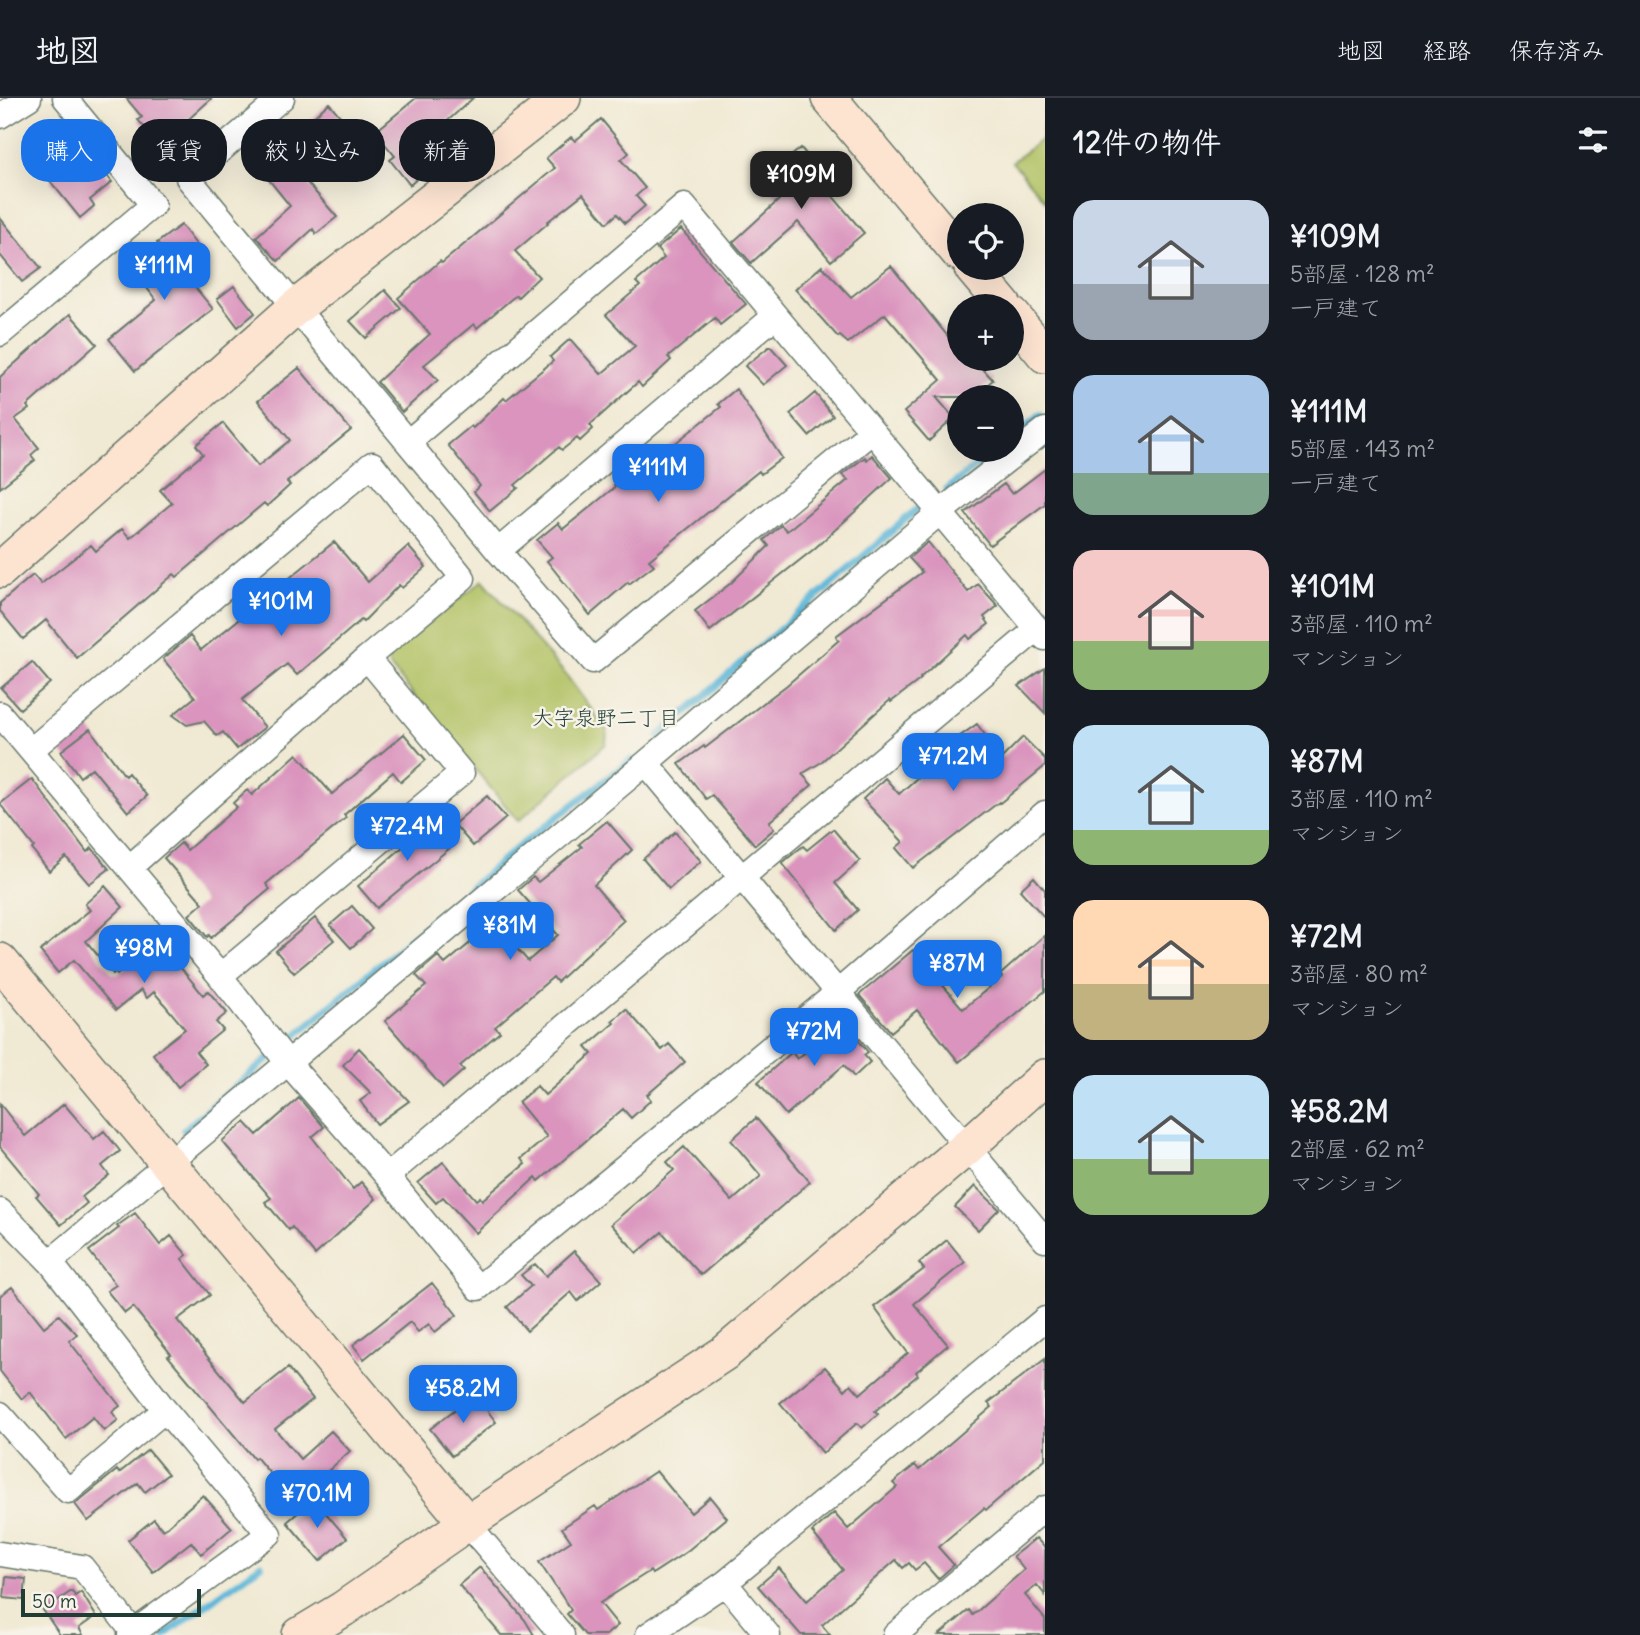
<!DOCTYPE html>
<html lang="ja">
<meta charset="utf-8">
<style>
body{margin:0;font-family:Delius,"Klee One",sans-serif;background:#20242c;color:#f1f3f6;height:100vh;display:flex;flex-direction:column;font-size:26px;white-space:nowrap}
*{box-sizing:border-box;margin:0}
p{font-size:23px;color:#9ea1a6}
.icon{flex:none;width:38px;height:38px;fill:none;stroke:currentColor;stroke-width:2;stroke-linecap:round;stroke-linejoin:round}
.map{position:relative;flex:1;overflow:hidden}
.drawer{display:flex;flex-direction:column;background:#171b24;width:595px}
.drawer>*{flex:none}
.guide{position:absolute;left:21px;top:21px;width:665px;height:63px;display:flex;gap:14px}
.fabs{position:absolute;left:947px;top:105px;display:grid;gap:14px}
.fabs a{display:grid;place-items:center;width:77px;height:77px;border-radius:50%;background:#171b24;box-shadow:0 7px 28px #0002;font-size:35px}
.scale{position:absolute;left:21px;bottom:18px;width:180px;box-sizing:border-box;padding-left:7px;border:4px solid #1f3d34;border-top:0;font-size:19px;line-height:24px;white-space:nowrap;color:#1f3d34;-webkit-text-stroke:5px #f7f3e8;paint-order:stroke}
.price{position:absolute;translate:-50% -60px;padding:0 16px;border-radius:14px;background:#1a73e8;color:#fff;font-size:23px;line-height:46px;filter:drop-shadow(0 2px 4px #0008)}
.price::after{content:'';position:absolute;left:50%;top:42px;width:21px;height:16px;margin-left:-10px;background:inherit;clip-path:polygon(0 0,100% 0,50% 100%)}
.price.active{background:#222;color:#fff}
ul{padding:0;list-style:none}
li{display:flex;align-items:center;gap:21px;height:175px;padding:0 28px}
li span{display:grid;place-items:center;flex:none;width:196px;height:140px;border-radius:21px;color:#555}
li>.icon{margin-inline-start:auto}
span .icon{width:84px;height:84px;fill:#fffc;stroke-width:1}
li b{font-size:30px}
h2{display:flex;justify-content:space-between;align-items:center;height:84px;padding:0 28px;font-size:30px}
.chip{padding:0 24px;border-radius:28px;background:#171b24;box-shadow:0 7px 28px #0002;font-size:24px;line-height:63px}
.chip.active{background:#1a73e8;color:#fff}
header{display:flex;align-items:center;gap:42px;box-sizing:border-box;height:98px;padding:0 35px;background:#171b24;border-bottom:2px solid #363941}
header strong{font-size:33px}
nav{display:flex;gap:38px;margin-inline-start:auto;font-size:24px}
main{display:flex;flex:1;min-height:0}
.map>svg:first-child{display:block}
.green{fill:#b1c164;stroke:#687f4c;stroke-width:2}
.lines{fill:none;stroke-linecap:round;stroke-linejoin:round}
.stream{stroke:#5bb6d8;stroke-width:7}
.building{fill:#da94be}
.street-casing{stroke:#68796c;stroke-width:27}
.secondary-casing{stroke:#68796c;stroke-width:38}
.street{stroke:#fff;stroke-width:24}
.secondary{stroke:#fde4d1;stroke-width:35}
.labels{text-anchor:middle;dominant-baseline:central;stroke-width:5;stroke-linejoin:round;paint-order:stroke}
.neighbourhood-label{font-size:21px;fill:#1f3d34;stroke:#f7f3e8}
</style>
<header>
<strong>地図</strong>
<nav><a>地図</a><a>経路</a><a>保存済み</a></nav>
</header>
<main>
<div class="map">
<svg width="1045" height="1537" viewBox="0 0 1045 1537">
<rect width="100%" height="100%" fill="#f7f3e8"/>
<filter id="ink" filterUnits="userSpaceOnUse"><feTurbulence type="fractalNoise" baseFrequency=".0143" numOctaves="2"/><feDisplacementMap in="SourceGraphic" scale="14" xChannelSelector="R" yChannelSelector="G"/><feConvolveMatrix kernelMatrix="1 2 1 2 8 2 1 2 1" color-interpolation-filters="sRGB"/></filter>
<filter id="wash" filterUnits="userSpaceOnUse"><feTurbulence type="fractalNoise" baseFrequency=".00686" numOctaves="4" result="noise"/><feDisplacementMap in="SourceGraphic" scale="28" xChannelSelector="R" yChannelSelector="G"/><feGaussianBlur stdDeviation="1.57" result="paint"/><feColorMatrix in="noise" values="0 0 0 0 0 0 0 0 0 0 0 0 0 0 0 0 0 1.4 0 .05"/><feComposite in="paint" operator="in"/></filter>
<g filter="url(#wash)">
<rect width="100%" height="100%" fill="#f0e9d3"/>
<!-- green -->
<path class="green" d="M1045,11v92l-33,-39 30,-23z
M483,482l83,95 41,56 -1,13 -88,77 -129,-156 -1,-10z"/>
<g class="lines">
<!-- stream -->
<path class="stream" d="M1012,339l28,-22
M947,391l49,-39
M659,638l257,-226
M184,1032l337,-285 110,-85
M164,1537l97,-70"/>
</g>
<g id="blocks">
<!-- building -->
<path class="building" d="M126,0h86l-52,47 -22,-25 4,-3z
M416,0h57l-50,45 8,10 -9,8 7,7 -19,17 -20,-25 5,-4 -20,-24z
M329,5l23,27 -43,36 3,3 -9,9 34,39 -21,17 -3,-5 -35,32 -22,-24 34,-31 -37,-46 29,-24 5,5z
M601,21l28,34 -8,7 24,28 -9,8 9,10 -20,17 -8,-9 -10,9 -24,-29 -36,28 1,1 -33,28 24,26 -21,20 -2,-2 -39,33 -3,-4 -50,41 14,15 -36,32 -25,-30 53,-48 -32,-36 42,-37 2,2 113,-95 -9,-10 25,-21 4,4z
M801,50l34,41 -5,4 34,40 -33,28 -33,-39 -47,41 -18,-21 46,-42 -17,-20z
M88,54l24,30 -22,18 4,6 -14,12 -30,-37z
M0,120l41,50 -19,14 -22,-27z
M181,127l21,27 -22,17 33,40 -78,62 -26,-32 47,-39 -21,-28 28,-21 -6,-8z
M681,131l65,75 -26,21 -5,-7 -47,39 3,3 -29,27 -4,-5 -48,43 3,4 -13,12 -3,-3 -15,12 -3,-3 -44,38 3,3 -28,23 -16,-19 6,-6 -32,-41 23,-19 2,2 31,-30 2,2 47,-39 -3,-4 20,-18 31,35 34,-28 -29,-31 34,-29 -4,-4 28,-24 -7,-9z
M822,168l29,31 40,-31 68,84v9h15l19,21 -21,17h-36l18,21 -25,23 -25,-29 37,-32 -56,-66 -37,29 -8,-7 -2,1 -43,-48z
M234,188l21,27 -17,14 -21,-28z
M385,192l16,18 -35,30 -16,-17z
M70,216l27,30 -70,62 2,3 -14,10 24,29 -8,7 4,5 -35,28v-111z
M770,248l17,19 -24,20 -18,-19z
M299,270l52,62 -64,52 3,3 -23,21 -3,-3 -87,74 -3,-3 -97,84 -31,-38 -23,19 -23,-28v-8l33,-28 8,9 50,-39 5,6 26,-22 8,9 42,-35 -12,-13 43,-36 -7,-9 27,-22 35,43 32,-26 -32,-39z
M736,291l46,69 -21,16 -2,-3 -110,89 5,5 -25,19 -1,-2 -38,33 -43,-54 5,-4 -15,-17 21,-17 5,6 52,-42 -1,-2 24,-19 7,1 76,-60 -3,-3z
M815,295l18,23 -24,20 -19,-22z
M872,357l20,23 -78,71 -104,82 -15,-20 36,-28 38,-37 -5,-6 17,-15 6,6 61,-51 -6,-5 23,-18 2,3z
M1045,371v35l-55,41 -25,-32 39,-29 8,10z
M334,444l34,40 40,-36 18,21 -24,21 -3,-3 -36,37 -2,-2 -64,55 -10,-11 -45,36 23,27 -28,22 -14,-17 -6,4 -13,-15 -17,4 -14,-10 22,-18 -32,-38 27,-23 11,14z
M928,444l40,50 10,-8 20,22 -14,11 5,7 -19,15 -3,-4 -47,43 1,1 -30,23 -1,-2 -70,63 -18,11 10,11 -43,37 5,7 -19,16 -43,-50 -6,4 -27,-35 25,-18 1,2 82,-63 52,-45 -3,-4 86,-64 -13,-14z
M32,564l18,21 -30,26 -19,-21z
M1045,570v45l-26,-27z
M977,626l25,34 21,-21 22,22v7l-45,37 -1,-1 -86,66 -17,-20 7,-6 -40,-43 22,-21 14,16 18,-16 2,-7 11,3 21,-20 -6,-7z
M90,631l35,47 3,-3 19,23 -19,16 -36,-44 -12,9 -19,-26z
M404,636l22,26 -25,22 -8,-10 -49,43 2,3 -80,66 4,5 -59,49 -2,-3 -2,2 -18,-22 14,-12 -39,-45 17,-15 6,7 50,-43 -4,-4 14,-13 5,5 45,-41 35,40z
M32,681l55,73 5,-4 17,21 -20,15 -23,-27 -17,14 -17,-22 2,-2 -34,-43z
M487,698l19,22 -33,28 -19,-22z
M435,721l21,24 -79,65 -19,-22z
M607,723l25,29 -38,35 30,35 -67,62 -4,-5 -58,50 5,5 -40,34 4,4 -21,18 -58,-67 41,-35 -10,-11 22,-19 7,8 49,-41 34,38 30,-26 -40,-45 15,-13 5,5 44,-35 -3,-3z
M833,731l27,32 -25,22 23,27 -22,20 -54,-67 21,-17 4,4z
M675,734l26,29 -32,28 -26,-30z
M1034,779l11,13v28l-25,-28z
M105,788l18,21 -37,34 27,33 2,-2 2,3 49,-40 18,21 -8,6 27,33 5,-4 19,22 -11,9 7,8 -27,22 10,12 -28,23 -25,-33 32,-25 -31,-37 -7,6 -6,-8 -25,20 -42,-50 -16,13 -18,-22 50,-41 -5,-6z
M352,808l20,23 -21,19 -21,-23z
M315,820l19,22 -40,33 -18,-22z
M1045,837v56l-86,71 -42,-52 -26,22 -32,-37 54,-45 50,59 39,-32 -2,-2z
M626,911l36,41 7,-6 16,18 -38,33 4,5 -20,18 -8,-9 -84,72 -3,-4 -60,56 -33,-36 -7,6 -18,-20 25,-21 33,38 4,-3 2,3 43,-36 -4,-5 26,-22 -29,-35 19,-16 8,9 47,-41 -6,-7 28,-24 -2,-2z
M842,923l26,31 -4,3 6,7 -16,15 -10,-12 -58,50 -28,-33 34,-30 5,7z
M359,950l50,53 -32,23 -17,-23 11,-8 -28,-28z
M299,1000l25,29 -12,10 41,52 8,-7 15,17 -61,56 -23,-28 -3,3 -24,-28 6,-4 -49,-57 23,-19 12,13z
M0,1006l25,32 39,-32 30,35 10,-8 16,20 -18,15 7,9 -27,22 5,6 -26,22 -25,-29 3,-2 -39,-47z
M756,1020l54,64 -109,93 -39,-43 -25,21 -26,-29 63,-54 -7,-8 17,-15 48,54 29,-25 -30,-36z
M975,1088l24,23 -21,21 -23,-23z
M135,1115l25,32 11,-9 16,19 -5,4 28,36 -33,25 68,82 43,-34 25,31 -38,30 25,30 31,-28 19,20 -56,51 -38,-45 -2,2 -86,-103 3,-2 -38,-47 -8,6 -18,-22 9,-6 -27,-34 30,-23 -2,-2z
M947,1142l18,22 -51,42 34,41 -32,27 2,3 -43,36 3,3 -16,14 -5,-5 -34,30 -43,-50 45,-36 20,23 6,-6 9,10 48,-41 -34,-46 50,-38 -5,-6z
M574,1153l27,30 -23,20 -7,-9 -44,39 -20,-24 24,-21 -10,-11 14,-11 11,12z
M432,1185l25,32 -22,17 -6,-8 -11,8 -8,-10 -46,37 -11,-14z
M12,1189l32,40 15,-12 18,19 -8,7 51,65 -8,6 6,8 -14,11 -11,-14 -27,22 -36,-47 -8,7 -22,-28v-75z
M1045,1261v100l-59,51 -2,-2 -46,39 16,18 -16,14 -14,-16 -9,7 -6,-7 -6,5 -7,-8 -74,65 8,10h-29l-43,-49 21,-18 28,33 36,-31 -31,-38 22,-19 14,16 49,-42 -4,-4 22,-18 4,5 73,-63 -4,-4z
M475,1296l21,28 -44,34 -22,-27z
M148,1352l20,24 -23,18 -7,-9 -50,38 -13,-17 42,-34 2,3z
M656,1373l35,42 19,-16 17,21 -41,34 -34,22 -2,-3 -50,32 18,22 -12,10h-21l-18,-21 4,-4 -32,-48 32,-21 -9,-13 33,-22 3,4z
M203,1397l29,33 -31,26 -10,-12 -38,30 -25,-32 26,-21 9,11z
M314,1401l33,39 -27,23 -33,-39z
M1036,1440l9,10v47l-8,-10 -12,10 20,24v16h-106l30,-25 4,5 51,-45 -11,-14z
M480,1469l45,53 9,15h-33l-42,-50z
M6,1479l20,2 -2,21 -20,-2z
M72,1493l3,5 6,-4 15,24 -17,12 4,7h-23l-17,-25z"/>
</g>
</g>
<g filter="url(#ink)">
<use href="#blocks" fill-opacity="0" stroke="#68796c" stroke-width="2"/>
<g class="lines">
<defs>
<path id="street" d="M282,0l-94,80 310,373 95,110 278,-229
M0,18l29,-18
M0,236l153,-129 -88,-107
M408,344l276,-236 361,432
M498,453l277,-235
M0,616l220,262 68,87 99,113 91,112 359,-295 208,-180
M31,652l341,-286 91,114 -96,80 -237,209
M646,665l399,477
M220,878l242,-203 -95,-115
M387,1078l650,-547
M0,1113l50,51 115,148 104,124 -139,101
M50,1164l596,-499 293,-250 106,-83
M0,1316l68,77 97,-81
M467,1425l95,112
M0,1456l82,13 52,66
M725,1485l43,52
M648,1537l77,-52 320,-264
M895,1537l150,-127"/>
<path id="secondary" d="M829,0l130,155
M972,170l32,38
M1012,217l33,40
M0,472l295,-262 268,-210
M0,863l467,562
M300,1537l43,-26 124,-86 259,-171 240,-204 79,-71"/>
</defs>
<!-- street casing -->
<use href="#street" class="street-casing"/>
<!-- secondary casing -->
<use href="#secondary" class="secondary-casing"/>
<!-- street -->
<use href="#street" class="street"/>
<!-- secondary -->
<use href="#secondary" class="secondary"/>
</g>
</g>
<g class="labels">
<!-- neighbourhood labels -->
<g class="neighbourhood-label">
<text x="606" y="619">大字泉野二丁目</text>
</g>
</g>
</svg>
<div class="fabs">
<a><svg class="icon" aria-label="locate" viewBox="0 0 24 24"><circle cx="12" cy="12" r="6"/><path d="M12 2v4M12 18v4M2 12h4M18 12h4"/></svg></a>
<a>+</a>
<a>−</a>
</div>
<div class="scale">50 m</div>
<b class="price active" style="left:801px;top:113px">¥109M</b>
<b class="price" style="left:164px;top:204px">¥111M</b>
<b class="price" style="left:658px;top:406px">¥111M</b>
<b class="price" style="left:281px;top:540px">¥101M</b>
<b class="price" style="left:953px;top:695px">¥71.2M</b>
<b class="price" style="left:407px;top:765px">¥72.4M</b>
<b class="price" style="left:510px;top:864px">¥81M</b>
<b class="price" style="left:144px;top:887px">¥98M</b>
<b class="price" style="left:957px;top:902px">¥87M</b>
<b class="price" style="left:814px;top:970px">¥72M</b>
<b class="price" style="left:463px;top:1327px">¥58.2M</b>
<b class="price" style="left:317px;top:1432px">¥70.1M</b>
<div class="guide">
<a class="chip active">購入</a>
<a class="chip">賃貸</a>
<a class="chip">絞り込み</a>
<a class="chip">新着</a>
</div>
</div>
<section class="drawer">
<h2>12件の物件<svg class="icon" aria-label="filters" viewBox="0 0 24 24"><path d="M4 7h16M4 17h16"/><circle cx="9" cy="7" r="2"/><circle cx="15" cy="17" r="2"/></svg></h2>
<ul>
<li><span style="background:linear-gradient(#c9d6e8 60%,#9aa5b1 0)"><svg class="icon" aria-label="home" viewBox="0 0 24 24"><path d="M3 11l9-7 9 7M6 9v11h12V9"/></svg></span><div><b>¥109M</b><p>5部屋 · 128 m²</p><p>一戸建て</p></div></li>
<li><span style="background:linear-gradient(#a9c7e8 70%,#7fa58c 0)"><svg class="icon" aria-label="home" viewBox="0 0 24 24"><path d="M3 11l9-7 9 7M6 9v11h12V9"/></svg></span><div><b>¥111M</b><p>5部屋 · 143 m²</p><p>一戸建て</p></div></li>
<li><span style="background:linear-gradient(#f6c9c9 65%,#8fb573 0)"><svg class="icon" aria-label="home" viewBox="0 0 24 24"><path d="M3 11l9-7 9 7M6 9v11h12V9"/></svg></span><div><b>¥101M</b><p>3部屋 · 110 m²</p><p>マンション</p></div></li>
<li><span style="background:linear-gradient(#bfe0f5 75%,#8fb573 0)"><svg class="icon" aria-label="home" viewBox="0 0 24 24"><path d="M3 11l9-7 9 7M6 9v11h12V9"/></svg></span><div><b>¥87M</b><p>3部屋 · 110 m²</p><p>マンション</p></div></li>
<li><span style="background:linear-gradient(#ffd9b3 60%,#c2b280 0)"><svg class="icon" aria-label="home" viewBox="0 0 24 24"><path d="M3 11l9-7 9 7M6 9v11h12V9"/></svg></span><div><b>¥72M</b><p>3部屋 · 80 m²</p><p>マンション</p></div></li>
<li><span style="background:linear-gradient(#bfe0f5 60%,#8fb573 0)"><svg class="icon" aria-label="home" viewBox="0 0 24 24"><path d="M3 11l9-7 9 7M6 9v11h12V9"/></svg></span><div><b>¥58.2M</b><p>2部屋 · 62 m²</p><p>マンション</p></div></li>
</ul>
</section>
</main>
